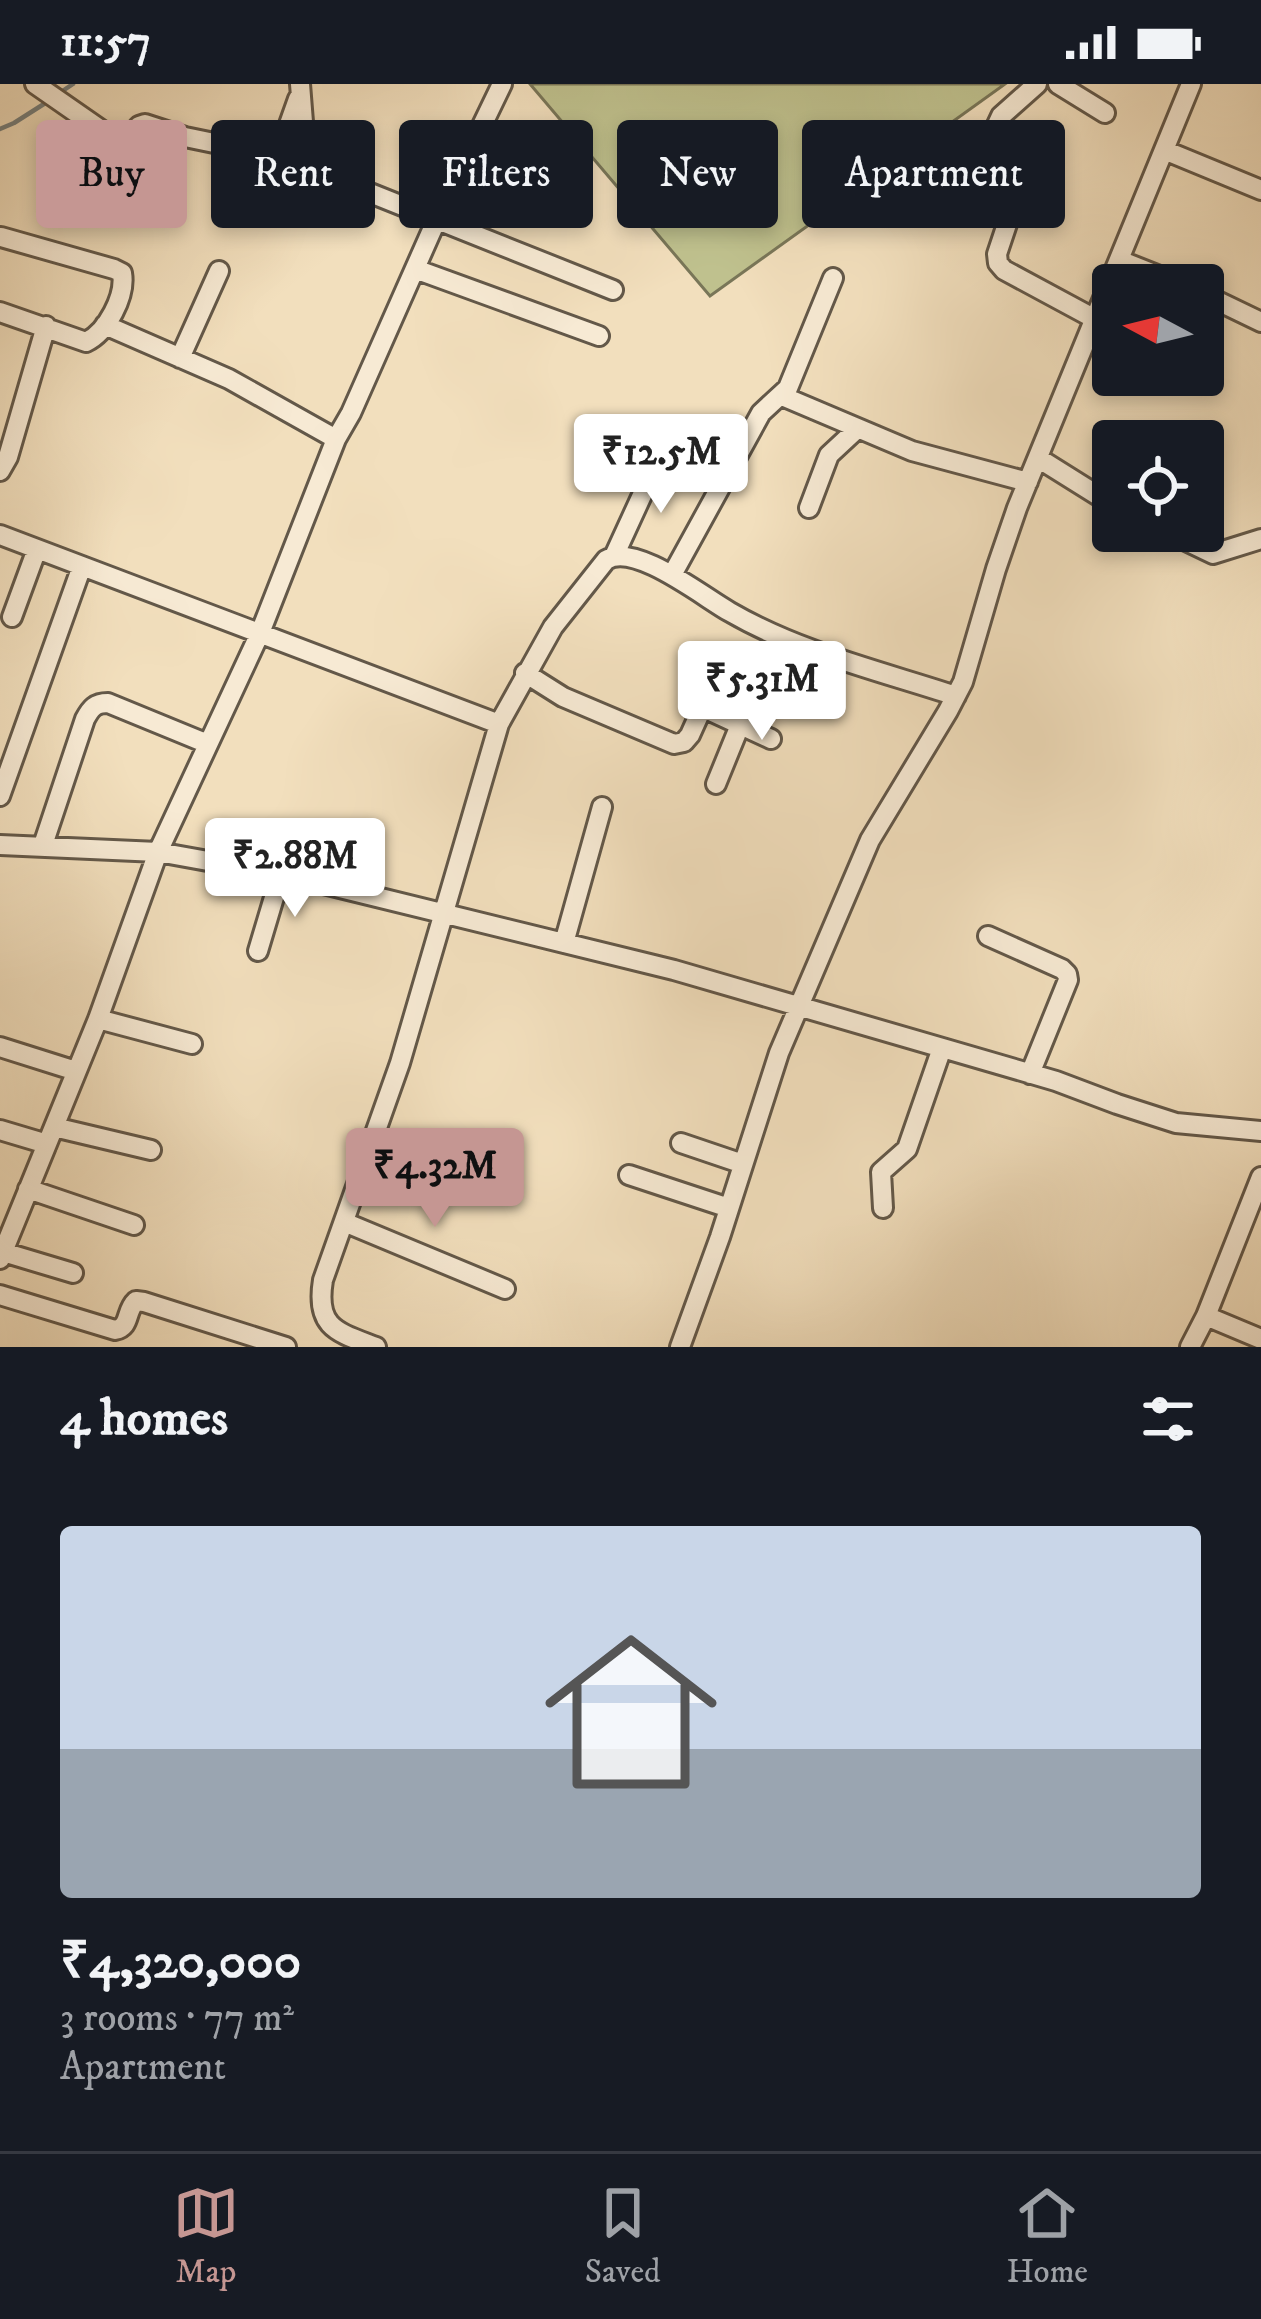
<!DOCTYPE html>
<meta charset="utf-8">
<style>
body{margin:0;font-family:"IM FELL DW Pica",serif;background:#20242c;color:#f1f3f6;height:100vh;display:flex;flex-direction:column;font-size:45px;white-space:nowrap}
*{box-sizing:border-box;margin:0}
p{font-size:39px;color:#9ea1a6}
.icon{flex:none;width:66px;height:66px;fill:none;stroke:currentColor;stroke-width:2;stroke-linecap:round;stroke-linejoin:round}
.map{position:relative;height:1263px;overflow:hidden}
.panel{display:flex;flex-direction:column;background:#171b24;flex:1}
.panel>*{flex:none}
.banner{position:absolute;left:36px;top:36px;width:1191px;height:108px;display:flex;gap:24px}
.needle{width:78px;rotate:277deg}
.fabs{position:absolute;left:1092px;top:180px;display:grid;gap:24px}
.fabs a{display:grid;place-items:center;width:132px;height:132px;border-radius:12px;background:#171b24;box-shadow:0 6px 18px #0003;font-size:60px}
.price{position:absolute;translate:-50% -102px;padding:0 27px;border-radius:12px;background:#fff;color:#222;font-size:39px;line-height:78px;filter:drop-shadow(0 3px 6px #0008)}
.price::after{content:'';position:absolute;left:50%;top:72px;width:36px;height:27px;margin-left:-18px;background:inherit;clip-path:polygon(0 0,100% 0,50% 100%)}
.price.selected{background:#c59692;color:#111}
ul{padding:0;list-style:none}
li{display:grid;align-content:center;gap:24px;height:636px;padding:0 60px}
li+li{border-top:3px solid #363941}
li span{display:grid;place-items:center;height:372px;border-radius:12px;color:#555}
li>.icon{margin-inline-start:auto}
span .icon{width:216px;height:216px;fill:#fffc;stroke-width:1}
li b{font-size:51px}
h2{display:flex;justify-content:space-between;align-items:center;height:144px;padding:0 60px;font-size:51px}
.chip{padding:0 42px;border-radius:12px;background:#171b24;box-shadow:0 6px 18px #0003;font-size:42px;line-height:108px}
.chip.selected{background:#c59692;color:#111}
.status{display:flex;justify-content:space-between;align-items:center;height:84px;padding:0 60px;background:#171b24;direction:ltr}
.status svg{height:33px;fill:currentColor}
.dock{display:flex;justify-content:space-around;align-items:center;height:168px;border-top:3px solid #363941;background:#171b24;font-size:33px;color:#9ea1a6}
.dock a{display:grid;justify-items:center;gap:6px}
.dock .selected{color:#c59692}
.map>svg:first-child{display:block}
.green{fill:#bfc18e;stroke:#797658;stroke-width:3}
.lines{fill:none;stroke-linecap:round;stroke-linejoin:round}
.stream{stroke:#75807f;stroke-width:4.5}
.minor-casing{stroke:#635849;stroke-width:24}
.minor{stroke:#f7ead4;stroke-width:18}
</style>
<div class="status"><b>11:57</b><svg viewBox="0 0 49 12"><path d="M0 12V9h3v3zM5 12V6h3v6zM10 12V3h3v9zM15 12V0h3v12zM26 1h20v11H26zM47 4h2v5h-2z"/></svg></div>
<div class="map">
<svg width="1261" height="1263" viewBox="0 0 1261 1263">
<rect width="100%" height="100%" fill="#f2dfbd"/>
<filter id="stains"><feTurbulence type="fractalNoise" baseFrequency=".00167" numOctaves="4"/><feColorMatrix values="0 0 0 0 .2 0 0 0 0 .09 0 0 0 0 .02 0 0 0 .5 -.17"/></filter>
<radialGradient id="worn" r=".72"><stop offset=".6" stop-color="#630" stop-opacity="0"/><stop offset="1" stop-color="#630" stop-opacity=".3"/></radialGradient>
<!-- green -->
<path class="green" d="M530,0h475l-295,212z"/>
<g class="lines">
<!-- stream -->
<path class="stream" d="M61,8l12,-8
M0,45l14,-6 33,-21"/>
<defs>
<path id="minor" d="M35,0l82,57h9l13,-15 6,-2 40,13 68,14 62,20 298,119
M300,0l3,38 17,51
M1058,0l47,29
M1164,66l97,40
M958,68l58,24 5,6 -24,72 1,9 6,7 91,49
M277,74l21,-59
M980,77l21,-45 36,-32
M1119,176l63,25
M415,185l184,67
M1203,210l58,28
M0,228l86,30c21,-10 40,-46 36,-69l-8,-4 -113,-32
M105,241l124,54 107,60
M180,274l39,-87
M782,312l130,55 116,31
M1038,374l75,47
M0,387l8,-14 38,-131
M809,424l20,-53 28,-26
M1165,447l48,23 48,-15
M0,451l499,189
M615,470l45,-98
M672,491l89,-162 27,-25 45,-110
M12,533l25,-68
M525,589l38,24 111,47 10,-2 6,-7 32,-71
M704,624l67,31
M716,700l42,-103
M0,712l82,-230
M0,761l158,7 133,24 383,94 382,111 61,23 59,19 85,8
M43,761l42,-126c6,-11 10,-16 23,-16l100,41
M988,852l74,33 5,5 1,6 -38,94
M564,859l38,-136
M258,867l23,-77
M98,935l94,25
M0,963l76,24
M54,1043l97,23
M0,1046l47,14
M681,1059l62,21
M629,1091l100,33
M28,1105l106,36
M883,1124l-2,-36 26,-23 35,-101
M344,1138l161,67
M3,1168l70,21
M0,1175l98,-240 60,-167 102,-219 76,-194 15,-26 85,-192 66,-137
M0,1211l115,35c16,-3 10,-19 21,-29l8,1 142,45
M1206,1232l55,23
M376,1263c-39,-15 -61,-19 -53,-67l77,-217 99,-339 54,-97 53,-67c29,-18 97,37 124,52 69,40 150,59 226,84
M680,1263l40,-110 59,-184 91,-213 78,-129 15,-29 33,-113 21,-61 174,-424
M1190,1263l16,-31 55,-139"/>
</defs>
<!-- minor casing -->
<use href="#minor" class="minor-casing"/>
<!-- minor -->
<use href="#minor" class="minor"/>
</g>
<rect width="100%" height="100%" filter="url(#stains)"/>
<rect width="100%" height="100%" fill="url(#worn)"/>
</svg>
<div class="fabs">
<a><svg class="needle" viewBox="-14 -14 28 28"><path d="M0-13l5 13h-10z" fill="#e53935"/><path d="M0 13l5-13h-10z" fill="#9ea1a6"/></svg></a>
<a><svg class="icon" aria-label="locate" viewBox="0 0 24 24"><circle cx="12" cy="12" r="6"/><path d="M12 2v4M12 18v4M2 12h4M18 12h4"/></svg></a>
</div>
<b class="price" style="left:661px;top:432px">₹12.5M</b>
<b class="price" style="left:762px;top:659px">₹5.31M</b>
<b class="price" style="left:295px;top:836px">₹2.88M</b>
<b class="price selected" style="left:435px;top:1146px">₹4.32M</b>
<div class="banner">
<a class="chip selected">Buy</a>
<a class="chip">Rent</a>
<a class="chip">Filters</a>
<a class="chip">New</a>
<a class="chip">Apartment</a>
</div>
</div>
<section class="panel">
<h2>4 homes<svg class="icon" aria-label="filters" viewBox="0 0 24 24"><path d="M4 7h16M4 17h16"/><circle cx="9" cy="7" r="2"/><circle cx="15" cy="17" r="2"/></svg></h2>
<ul>
<li><span style="background:linear-gradient(#c9d6e8 60%,#9aa5b1 0)"><svg class="icon" aria-label="home" viewBox="0 0 24 24"><path d="M3 11l9-7 9 7M6 9v11h12V9"/></svg></span><div><b>₹4,320,000</b><p>3 rooms · 77 m²</p><p>Apartment</p></div></li>
</ul>
</section>
<nav class="dock">
<a class="selected"><svg class="icon" aria-label="map" viewBox="0 0 24 24"><path d="M3 6l6-2 6 2 6-2v14l-6 2-6-2-6 2zM9 4v14M15 6v14"/></svg>Map</a>
<a><svg class="icon" aria-label="saved" viewBox="0 0 24 24"><path d="M7 4h10v16l-5-4-5 4z"/></svg>Saved</a>
<a><svg class="icon" aria-label="home" viewBox="0 0 24 24"><path d="M3 11l9-7 9 7M6 9v11h12V9"/></svg>Home</a>
</nav>
